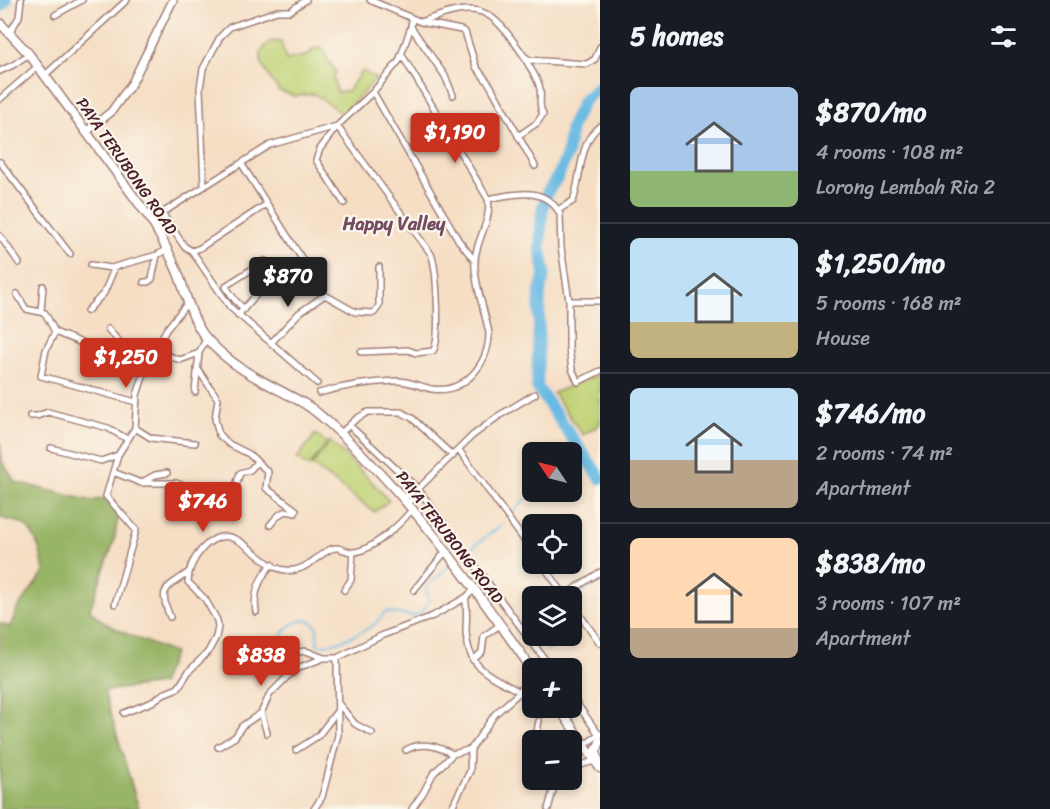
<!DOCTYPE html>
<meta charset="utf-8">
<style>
body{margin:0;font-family:Sriracha,sans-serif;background:#20242c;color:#f1f3f6;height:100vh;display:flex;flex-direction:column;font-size:22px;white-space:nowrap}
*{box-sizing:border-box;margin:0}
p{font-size:20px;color:#9ea1a6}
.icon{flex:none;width:33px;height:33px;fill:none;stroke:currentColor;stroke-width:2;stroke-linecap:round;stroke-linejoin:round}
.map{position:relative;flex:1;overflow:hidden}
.details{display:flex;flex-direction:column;background:#171b24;width:450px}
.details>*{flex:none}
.needle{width:39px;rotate:305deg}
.fabs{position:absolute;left:522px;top:442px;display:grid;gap:12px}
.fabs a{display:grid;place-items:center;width:60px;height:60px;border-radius:9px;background:#171b24;box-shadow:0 3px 9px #0003;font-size:30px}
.price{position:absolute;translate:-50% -51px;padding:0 14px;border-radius:6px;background:#c8321e;color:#fff;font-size:20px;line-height:39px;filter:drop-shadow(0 2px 3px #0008)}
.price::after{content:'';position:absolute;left:50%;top:36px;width:18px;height:14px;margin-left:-9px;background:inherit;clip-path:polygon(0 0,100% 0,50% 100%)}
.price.current{background:#222;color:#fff}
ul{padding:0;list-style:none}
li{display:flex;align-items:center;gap:18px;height:150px;padding:0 30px}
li+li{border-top:2px solid #363941}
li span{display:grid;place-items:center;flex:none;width:168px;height:120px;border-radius:9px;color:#555}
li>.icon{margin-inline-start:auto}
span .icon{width:72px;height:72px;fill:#fffc;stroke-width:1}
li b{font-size:26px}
h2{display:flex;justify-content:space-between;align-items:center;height:72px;padding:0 30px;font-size:26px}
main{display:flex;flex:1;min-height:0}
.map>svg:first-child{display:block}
.green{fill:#c0d275;stroke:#857850;stroke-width:1.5}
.forest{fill:#98b466;stroke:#716a48;stroke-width:1.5}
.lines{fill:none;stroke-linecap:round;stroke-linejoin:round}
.stream{stroke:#68b9e3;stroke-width:2}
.river{stroke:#68b9e3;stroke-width:12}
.street-casing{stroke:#a07e78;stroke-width:8}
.secondary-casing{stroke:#a07e78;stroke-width:10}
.primary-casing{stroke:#a07e78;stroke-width:11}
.street{stroke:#fff;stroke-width:5}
.secondary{stroke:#fff;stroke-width:7}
.primary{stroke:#fff;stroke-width:8}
.labels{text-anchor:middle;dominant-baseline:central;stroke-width:4.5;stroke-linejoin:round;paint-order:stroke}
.street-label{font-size:16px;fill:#4a1f2b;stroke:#fbf7ec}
.neighbourhood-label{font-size:18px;font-weight:bold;fill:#744c61;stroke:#fbf7ec}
</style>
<main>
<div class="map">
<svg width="600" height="809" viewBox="0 0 600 809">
<rect width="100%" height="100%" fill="#fbf7ec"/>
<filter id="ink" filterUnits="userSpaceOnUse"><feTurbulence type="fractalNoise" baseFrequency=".0167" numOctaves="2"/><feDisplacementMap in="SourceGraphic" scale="12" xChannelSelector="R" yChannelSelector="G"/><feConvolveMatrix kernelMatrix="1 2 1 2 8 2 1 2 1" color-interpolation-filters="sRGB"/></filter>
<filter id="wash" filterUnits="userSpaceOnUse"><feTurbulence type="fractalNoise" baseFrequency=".008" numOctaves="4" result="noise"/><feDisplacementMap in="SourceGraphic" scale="24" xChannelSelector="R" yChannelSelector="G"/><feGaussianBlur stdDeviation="1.35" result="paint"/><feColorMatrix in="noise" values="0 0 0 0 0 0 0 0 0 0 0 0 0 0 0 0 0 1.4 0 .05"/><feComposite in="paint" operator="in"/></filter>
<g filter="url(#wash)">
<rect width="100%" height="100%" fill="#f5dec4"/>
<!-- green -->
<path class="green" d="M271,41l10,1 5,18 23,-5 4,-6 8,-2 15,26 -3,3 4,16 11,-1 12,-18 4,-2 12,8 -33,35 -29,-20 -19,2 -16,-5c-11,-17 -30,-35 -8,-50z
M600,374v50l-17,11 -30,-42z
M315,434l12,9 -18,24 -12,-8z
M330,441l45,44 14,16 -15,11 -62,-47z"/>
<!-- forest -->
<path class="forest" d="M0,441l2,20 13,21 77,19 12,-3 15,15 -5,28 -24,68c10,17 65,36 84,44l-13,31 -57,7 35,118h-139v-186l10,4 7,-18 27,-37c-2,-16 -7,-38 -21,-48 -6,-3 -16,-4 -23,-6z"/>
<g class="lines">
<!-- stream -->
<path class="stream" d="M572,469l16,-11
M515,511l8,-10 14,-9
M469,550l35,-27
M579,602l2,-9 19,-12
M572,633l4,-11
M547,651l20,-15
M241,674c8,-5 18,-9 25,-15 13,-12 15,-36 38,-39 4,0 9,2 12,6 2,5 1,13 1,18 11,5 49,-13 59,-21 3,-3 6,-7 9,-11l27,4 8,-1 9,-15 -3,-10 2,-5 21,-19"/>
<!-- river -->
<path class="river" d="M0,7l6,-7
M600,86l-17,15 -12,26 -4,28 -9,21 -11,17 -5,18 -2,35 5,27 -5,19 -3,95 63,91"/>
</g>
</g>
<g filter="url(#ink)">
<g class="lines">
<defs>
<path id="street" d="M370,0l51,22 40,8 4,2 11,35 14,18 45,81
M55,15l27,-15
M421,22c60,-22 68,-16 103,34l6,4 57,4 8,-5 5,-12
M411,27l34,49 8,19
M10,32l9,-15 2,-17
M0,71l13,-6 16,-11
M44,76l83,-76
M373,92l86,149 16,20
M0,99l37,-32
M518,136l19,-13 6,-9c-6,-10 0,-19 -4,-29 -3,-9 -10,-18 -14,-27
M0,162l70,92
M241,163l84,132 30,17 19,1 5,-7v-39
M204,186l-4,-98 3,-19 17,-32 10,-10 47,-16h13l16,-11
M488,199c26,-5 57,-14 72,15l1,33 8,54v48l3,20 6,13 22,-11
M344,203l-28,-43 4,-11 17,-23 94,128c6,13 10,86 2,97l-17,2 -8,-3 -47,2
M558,210l15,-9c8,-21 6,-61 27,-75
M162,213l22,33 8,5 38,56 87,76
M151,220l119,-75 67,-19 36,-34 26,-31 12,-34 1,-8
M0,236l19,27
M192,251l8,-3 67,-44
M91,265l20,3 46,-13
M144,282h4l4,-3 5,-24 11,-6
M17,294l9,15 19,4 10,19c16,7 34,12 48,24 6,4 5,10 12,14
M569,301h31
M41,311l2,-25
M87,311l17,-18 11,-26
M238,315l36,-40 -9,-14 -38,24 -1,2 9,13 9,9
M108,329c14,16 21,28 45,27
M55,332l-9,18 -5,26 95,26
M271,343l28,-30 26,-18
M156,351l24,9 19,-7
M197,368l21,31 -3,20 4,16 10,9 20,10 19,18 -2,16 30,22 -1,3
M195,392l4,-39 7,-14
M319,393c24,-7 52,-11 77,-12 12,-1 24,6 36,8 32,5 57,-25 57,-56 -4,-21 -16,-54 -14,-74 2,-21 17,-39 13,-60l-86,-144
M30,416h7l11,-4 60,16 19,11
M349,425l69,64 134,180
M135,428l16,10 44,5
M341,433l15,-14 12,-7h33l11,6 41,38
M51,448l50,13 17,-6
M459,450l73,101
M113,472l28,11 14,-8 12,-2
M142,483h34l17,7
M404,497l12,-6 56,-55 28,-21 35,-21
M408,503l6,-5 2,-7
M229,508l11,-35 10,-3 7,-8
M270,525c8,-9 12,-17 25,-12
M542,564l24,33
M344,590l7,-10 2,-28
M414,590l32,-39
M565,595l35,-23
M465,598c3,11 1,22 1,34 2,38 24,43 54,60
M115,604l21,-74 -30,-34 12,-41 17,-27 2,-33 9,-27 20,-38 23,-29
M572,604l28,39
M256,612c-3,-18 4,-35 16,-48
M170,617c-12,-29 -5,-28 19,-45
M297,652l9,-1 18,7h13l46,-23 50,-19 32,-18 9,-8
M473,660l9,-8 2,-16 16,-11
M572,697l28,39
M338,703l17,21 17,9
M124,713l28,-11 11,-8 15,-6 11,-17 19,-19 8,-15 2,-10 -1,-7 -12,-21 -17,-17c0,-12 6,-24 14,-33 33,-36 53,17 83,21 19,3 29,-12 44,-20 9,-5 14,1 22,2 18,2 52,-30 62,-44
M261,713l6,20
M535,741l4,-20
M584,745l16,-11
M218,747l17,-10 7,-11 19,-13 9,-19 18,-18 12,-9 24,-9
M296,750l22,-14 20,-26
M406,750c16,-9 31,-4 47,4
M572,763l9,2 13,-4
M528,772l-1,-14 5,-7
M314,809l8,-12 16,-62 -1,-77
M412,809l11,-16 10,-19 20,-20 18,-5 24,-35 25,-22 12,-23
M451,809l19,-38 1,-22
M548,809l8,-29"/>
<path id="secondary" d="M86,132l25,-20 21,-29 41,-83"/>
<path id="primary" d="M0,23l29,31 122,166c10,17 19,34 27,53 8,21 14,49 29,66 27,31 64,46 98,65 13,8 24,19 35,29 76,70 133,154 192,236
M559,708l41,60
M599,764l-3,-13 4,-9"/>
</defs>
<!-- street casing -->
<use href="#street" class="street-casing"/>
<!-- secondary casing -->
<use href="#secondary" class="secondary-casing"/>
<!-- primary casing -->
<use href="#primary" class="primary-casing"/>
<!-- street -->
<use href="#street" class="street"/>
<!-- secondary -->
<use href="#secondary" class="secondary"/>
<!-- primary -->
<use href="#primary" class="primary"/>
</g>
</g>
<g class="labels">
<!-- street labels -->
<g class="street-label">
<text transform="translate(127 166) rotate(55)">PAYA TERUBONG ROAD</text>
<text transform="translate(450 537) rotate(52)">PAYA TERUBONG ROAD</text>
</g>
<!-- neighbourhood labels -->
<g class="neighbourhood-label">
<text x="394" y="224">Happy Valley</text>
</g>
</g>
</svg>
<div class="fabs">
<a><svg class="needle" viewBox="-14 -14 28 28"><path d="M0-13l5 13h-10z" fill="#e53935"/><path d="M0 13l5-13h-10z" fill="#9ea1a6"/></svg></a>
<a><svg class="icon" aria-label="locate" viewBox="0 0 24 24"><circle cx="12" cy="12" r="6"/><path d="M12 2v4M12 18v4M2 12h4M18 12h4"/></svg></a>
<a><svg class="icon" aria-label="layers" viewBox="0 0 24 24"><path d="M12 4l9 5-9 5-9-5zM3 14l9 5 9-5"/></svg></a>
<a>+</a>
<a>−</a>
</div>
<b class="price" style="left:455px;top:164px">$1,190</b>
<b class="price current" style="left:288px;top:308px">$870</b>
<b class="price" style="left:126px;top:389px">$1,250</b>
<b class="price" style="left:203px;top:533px">$746</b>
<b class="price" style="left:261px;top:687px">$838</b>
</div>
<section class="details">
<h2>5 homes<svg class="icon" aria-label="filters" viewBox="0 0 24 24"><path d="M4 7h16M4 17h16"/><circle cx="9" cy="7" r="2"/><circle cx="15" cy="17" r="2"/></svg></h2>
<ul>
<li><span style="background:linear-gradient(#a9c7e8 70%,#8fb573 0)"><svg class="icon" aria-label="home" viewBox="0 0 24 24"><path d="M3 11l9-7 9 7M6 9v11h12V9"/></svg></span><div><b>$870/mo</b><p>4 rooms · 108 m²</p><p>Lorong Lembah Ria 2</p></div></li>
<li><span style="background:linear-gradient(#bfe0f5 70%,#c2b280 0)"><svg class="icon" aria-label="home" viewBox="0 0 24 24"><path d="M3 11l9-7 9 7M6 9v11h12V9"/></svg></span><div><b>$1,250/mo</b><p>5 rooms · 168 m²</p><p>House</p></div></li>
<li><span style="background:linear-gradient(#bfe0f5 60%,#b9a48a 0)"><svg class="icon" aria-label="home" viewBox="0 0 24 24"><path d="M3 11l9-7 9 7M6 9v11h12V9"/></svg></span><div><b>$746/mo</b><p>2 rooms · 74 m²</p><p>Apartment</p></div></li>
<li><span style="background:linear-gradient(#ffd9b3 75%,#b9a48a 0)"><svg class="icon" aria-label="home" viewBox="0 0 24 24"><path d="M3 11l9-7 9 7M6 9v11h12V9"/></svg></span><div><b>$838/mo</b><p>3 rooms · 107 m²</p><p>Apartment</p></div></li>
</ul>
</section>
</main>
